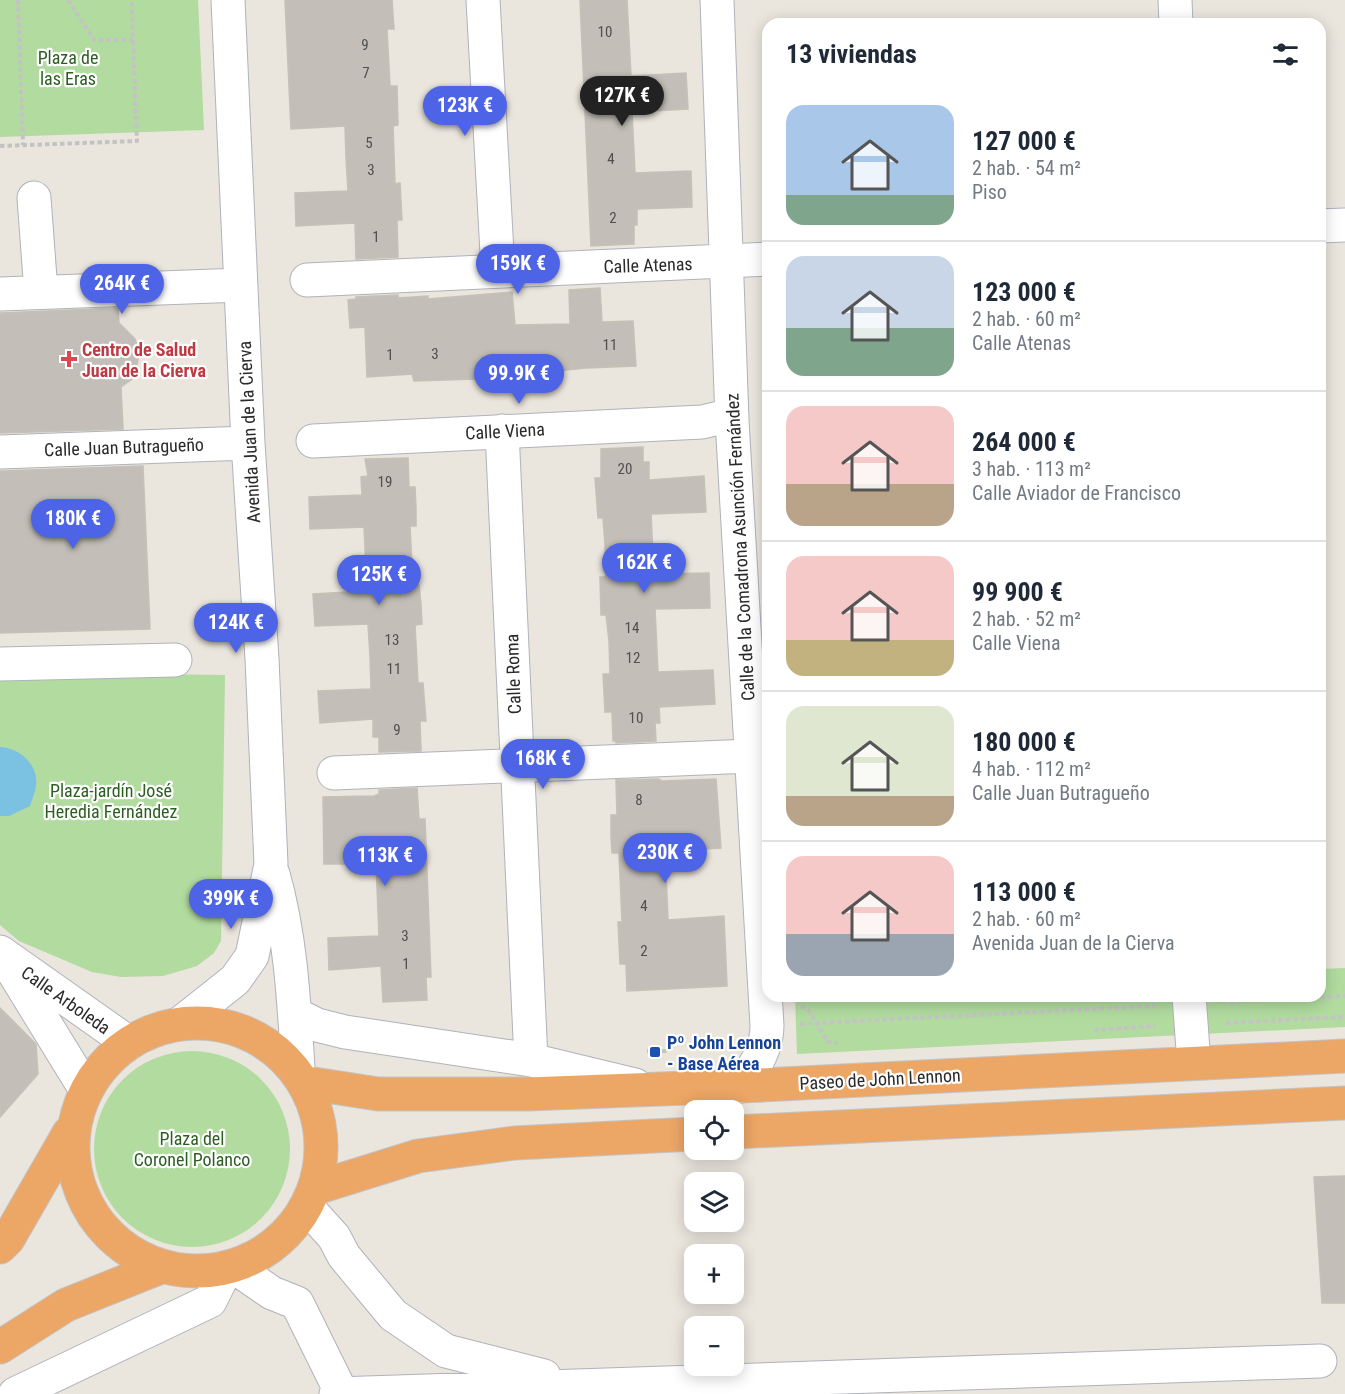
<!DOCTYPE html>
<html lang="es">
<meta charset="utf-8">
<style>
body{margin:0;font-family:"Roboto Condensed",sans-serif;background:#f6f6f7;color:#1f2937;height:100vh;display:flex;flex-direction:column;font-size:22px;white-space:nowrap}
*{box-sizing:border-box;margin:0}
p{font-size:20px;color:#747a83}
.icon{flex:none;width:33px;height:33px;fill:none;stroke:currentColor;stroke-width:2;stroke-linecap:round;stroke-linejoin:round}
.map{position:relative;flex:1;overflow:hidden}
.drawer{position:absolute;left:762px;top:18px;width:564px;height:984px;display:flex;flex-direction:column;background:#fff;border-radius:18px;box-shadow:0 3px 15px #0003}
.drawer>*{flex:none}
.controls{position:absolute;left:684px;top:1100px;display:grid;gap:12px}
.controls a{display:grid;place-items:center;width:60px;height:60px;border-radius:12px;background:#fff;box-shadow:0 3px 15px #0003;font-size:30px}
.price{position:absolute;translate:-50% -51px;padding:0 14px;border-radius:21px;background:#4e64e6;color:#fff;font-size:20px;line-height:39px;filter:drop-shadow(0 2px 3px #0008)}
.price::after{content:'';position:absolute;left:50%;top:36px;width:18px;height:14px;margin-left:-9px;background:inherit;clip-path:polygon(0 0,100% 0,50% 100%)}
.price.on{background:#222;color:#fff}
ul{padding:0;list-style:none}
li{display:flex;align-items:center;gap:18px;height:150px;padding:0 24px}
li+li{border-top:2px solid #e0e1e3}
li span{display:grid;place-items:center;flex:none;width:168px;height:120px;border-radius:18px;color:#555}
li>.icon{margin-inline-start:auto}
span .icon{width:72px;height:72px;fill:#fffc;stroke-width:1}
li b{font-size:26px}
h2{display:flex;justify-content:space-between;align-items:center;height:72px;padding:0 24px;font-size:26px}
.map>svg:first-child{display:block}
.green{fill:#b1db9f}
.water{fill:#7bc1e1}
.building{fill:#c3bfb8;stroke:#c5c1b7;stroke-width:1.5}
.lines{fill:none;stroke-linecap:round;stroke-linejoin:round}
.minor-casing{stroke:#b0b2bc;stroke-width:35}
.highway-casing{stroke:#c3c3c3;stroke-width:35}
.path{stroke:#c3c3c3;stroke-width:4;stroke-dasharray:4.5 3;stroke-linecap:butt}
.minor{stroke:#fff;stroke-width:33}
.highway{stroke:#eca666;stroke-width:33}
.health-dot{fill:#e0444e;stroke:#fff;stroke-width:2}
.transit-dot{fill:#1a4fb4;stroke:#fff;stroke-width:2}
.labels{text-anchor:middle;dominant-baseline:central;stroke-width:4.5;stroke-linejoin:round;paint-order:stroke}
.number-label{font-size:15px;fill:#504f4e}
.park-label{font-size:18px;fill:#2c5e22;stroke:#fff}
.street-label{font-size:18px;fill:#2a2a2a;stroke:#fff}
.health-label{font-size:18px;font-weight:bold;fill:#be3a42;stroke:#fff;text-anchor:start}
.transit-label{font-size:18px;font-weight:bold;fill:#164399;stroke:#fff;text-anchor:start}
</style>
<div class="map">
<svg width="1345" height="1394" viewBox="0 0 1345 1394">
<rect width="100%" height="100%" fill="#eae5dd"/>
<!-- green -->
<path class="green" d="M0,0h198l6,130 -204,7z
M0,672l225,3 -4,266 -7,12 -17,13 -34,10 -42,1 -29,-5 -73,-31 -19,-16z
M1345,968v59l-548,27 -2,-58h525v-27z
M94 1149a98 98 0 1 1 196 0a98 98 0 1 1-196 0Z"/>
<!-- water -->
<path class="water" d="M0,747c20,1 39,18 36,39 -1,7 -4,13 -6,20l-21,10h-9z"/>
<!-- building -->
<path class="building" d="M285,0h107l2,29h-7l3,57h7l1,39 -5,1 2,58 5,-1 2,37h-5l1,37 -42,2 -1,-36 -59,3 -1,-33 53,-2 -2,-33 -1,-32 -54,3z
M580,0h47l4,76 55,-3 2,36 -56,3 3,61 56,-2 1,36 -55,2v16h-3v19l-43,2z
M600,288l2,34 31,-1 3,45 -50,2 -109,11 -63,2 -2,-7 -45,3 -2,-50 -15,1 -2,-28 8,-1v-2l42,-2v3l30,-2v3l84,-7 3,33 55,-1 -1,-34z
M118,308l1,15 16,16 4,13 -2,14 -5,13 -11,8 2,42 -123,4v-120z
M643,447v15h6v18l55,-4 2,36 -55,2 3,60 55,-1 1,35 -55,1 3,63 55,-2 2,34 -56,3 1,16h-5l1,18 -40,2v-2h-3l-1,-29h-7l-2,-38h7l-1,-33 -3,-26h-5l-1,-38h6l-1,-32 -2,-27h-5l-3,-40h6v-29z
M408,458l1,29h6l1,21v18h-6l3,59h6l2,19 1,20 -7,1 3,58h5l3,38h-6l1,30 -42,1v-15h-6v-18l-53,4 -2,-32 53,-2 -1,-33 -2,-32 -53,2 -2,-32 54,-3 -3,-64 -54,2 -1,-32 53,-2 -1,-18 7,-1 -3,-17z
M143,466l7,163 -150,4v-162z
M658,779l4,2 54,-2 5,69 -56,3 3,69 56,-4 3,70 -100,5 -1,-27h-6l-2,-42h4l-3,-69h-7l-1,-17v-21h6l-1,-35z
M417,788l2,31h6l6,158h-5l1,23 -44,2 -2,-36 -52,4 -1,-32 51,-2 -3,-72h-52l-1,-67 51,-1 5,-2v-4z
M0,1008l36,36 2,30 -38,43z
M1345,1176v127h-23l-8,-126z"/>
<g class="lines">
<defs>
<path id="minor" d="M483,0l15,271
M717,0l15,420 35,606c0,24 -13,41 -26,60
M1175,0l1,24
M34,198l7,94
M1320,226l25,-1
M307,280l461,-21
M0,294l241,-9
M502,431l29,629
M313,441l389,-19 30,-7
M0,452l248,-9
M0,664l175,-4
M334,773l417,-17
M273,874c18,63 21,129 25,194
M0,952l129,91
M11,968l75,122
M1189,996l5,67
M295,1014l22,11 28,7 186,28 104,25
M182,1022l53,-42 17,-24 19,-92 -9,-205 -14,-216 -20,-443
M307,1207l27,30 10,19 49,59 53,36 98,25
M234,1267l38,26 25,10 45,91
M15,1394l195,-93 16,-32
M336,1394l984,-33"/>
<path id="highway" d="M73 1147a124 124 0 1 1 248 0a124 124 0 1 1-248 0Z
M307,1083l71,11h149l214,-8 604,-30
M734,1132l611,-29
M319,1187l99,-31 97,-13 179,-9
M0,1247l8,-8 61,-106
M0,1347l66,-42 95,-38"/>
</defs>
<!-- minor casing -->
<use href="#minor" class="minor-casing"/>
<!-- highway casing -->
<use href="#highway" class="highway-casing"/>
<!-- path -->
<path class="path" d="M18,0l5,145
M68,0l26,40h39l-1,-40
M0,146l137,-5 -4,-101
M1223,1002l122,-6
M801,1006l8,5 19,31 10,1
M1226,1023l119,-6
M800,1024l355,-18
M1094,1030l61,-4
M647,1051h20"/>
<!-- minor -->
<use href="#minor" class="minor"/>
<!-- highway -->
<use href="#highway" class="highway"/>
</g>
<!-- markers -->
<path class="health-dot" d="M66 350h6v6h6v6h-6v6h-6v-6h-6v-6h6z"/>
<rect class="transit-dot" x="649" y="1046" width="12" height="12" rx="3"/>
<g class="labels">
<!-- number labels -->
<g class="number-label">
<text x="605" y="32">10</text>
<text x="365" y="45">9</text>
<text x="366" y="73">7</text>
<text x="369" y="143">5</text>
<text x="611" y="159">4</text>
<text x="371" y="170">3</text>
<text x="613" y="218">2</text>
<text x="376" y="237">1</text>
<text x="610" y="345">11</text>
<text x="435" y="354">3</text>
<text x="390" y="355">1</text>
<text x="625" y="469">20</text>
<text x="385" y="482">19</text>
<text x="632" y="628">14</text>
<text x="392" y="640">13</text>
<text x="633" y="658">12</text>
<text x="394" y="669">11</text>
<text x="636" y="718">10</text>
<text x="397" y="730">9</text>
<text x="639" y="800">8</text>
<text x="644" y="906">4</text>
<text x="405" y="936">3</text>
<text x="644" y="951">2</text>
<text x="406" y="964">1</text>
</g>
<!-- park labels -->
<g class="park-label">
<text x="68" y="57">Plaza de<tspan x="68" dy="21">las Eras</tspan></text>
<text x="111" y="790">Plaza-jardín José<tspan x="111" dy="21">Heredia Fernández</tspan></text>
<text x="192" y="1138">Plaza del<tspan x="192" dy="21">Coronel Polanco</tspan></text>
</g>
<!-- street labels -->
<g class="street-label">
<text transform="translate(648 265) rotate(-2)">Calle Atenas</text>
<text transform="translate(505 431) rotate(-3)">Calle Viena</text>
<text transform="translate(249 432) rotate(-93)">Avenida Juan de la Cierva</text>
<text transform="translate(124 447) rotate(-2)">Calle Juan Butragueño</text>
<text transform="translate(740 547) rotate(-93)">Calle de la Comadrona Asunción Fernández</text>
<text transform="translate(513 674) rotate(-92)">Calle Roma</text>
<text transform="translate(66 1000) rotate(35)">Calle Arboleda</text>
<text transform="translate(880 1079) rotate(-3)">Paseo de John Lennon</text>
</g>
<!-- health labels -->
<g class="health-label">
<text x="82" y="349">Centro de Salud<tspan x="82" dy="21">Juan de la Cierva</tspan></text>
</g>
<!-- transit labels -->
<g class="transit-label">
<text x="667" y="1042">Pº John Lennon<tspan x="667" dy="21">- Base Aérea</tspan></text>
</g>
</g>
</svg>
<div class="controls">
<a><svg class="icon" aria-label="locate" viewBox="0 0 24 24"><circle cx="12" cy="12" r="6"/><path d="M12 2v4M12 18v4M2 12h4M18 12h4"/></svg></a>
<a><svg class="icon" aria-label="layers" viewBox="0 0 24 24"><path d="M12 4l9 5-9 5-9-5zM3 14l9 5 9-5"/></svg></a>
<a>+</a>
<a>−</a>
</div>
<b class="price on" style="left:622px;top:127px">127K €</b>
<b class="price" style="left:465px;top:137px">123K €</b>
<b class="price" style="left:518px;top:295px">159K €</b>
<b class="price" style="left:122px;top:315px">264K €</b>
<b class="price" style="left:519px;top:405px">99.9K €</b>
<b class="price" style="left:73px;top:550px">180K €</b>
<b class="price" style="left:644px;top:594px">162K €</b>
<b class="price" style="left:379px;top:606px">125K €</b>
<b class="price" style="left:236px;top:654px">124K €</b>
<b class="price" style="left:543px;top:790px">168K €</b>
<b class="price" style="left:665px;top:884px">230K €</b>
<b class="price" style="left:385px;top:887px">113K €</b>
<b class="price" style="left:231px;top:930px">399K €</b>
<section class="drawer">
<h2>13 viviendas<svg class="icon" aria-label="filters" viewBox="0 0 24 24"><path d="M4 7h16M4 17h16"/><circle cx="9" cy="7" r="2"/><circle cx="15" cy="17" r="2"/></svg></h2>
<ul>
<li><span style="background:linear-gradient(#a9c7e8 75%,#7fa58c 0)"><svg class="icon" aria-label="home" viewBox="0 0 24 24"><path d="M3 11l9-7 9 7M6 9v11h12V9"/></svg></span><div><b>127 000 €</b><p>2 hab. · 54 m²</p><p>Piso</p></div></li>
<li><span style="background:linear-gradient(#c9d6e8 60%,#7fa58c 0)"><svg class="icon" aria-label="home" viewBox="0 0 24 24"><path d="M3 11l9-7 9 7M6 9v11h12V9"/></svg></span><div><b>123 000 €</b><p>2 hab. · 60 m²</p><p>Calle Atenas</p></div></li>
<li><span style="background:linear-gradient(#f6c9c9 65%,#b9a48a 0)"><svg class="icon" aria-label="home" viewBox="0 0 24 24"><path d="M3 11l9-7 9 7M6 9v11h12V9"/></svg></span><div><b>264 000 €</b><p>3 hab. · 113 m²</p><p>Calle Aviador de Francisco</p></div></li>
<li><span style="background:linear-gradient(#f6c9c9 70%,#c2b280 0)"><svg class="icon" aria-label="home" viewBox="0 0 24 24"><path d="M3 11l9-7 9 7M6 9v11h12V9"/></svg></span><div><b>99 900 €</b><p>2 hab. · 52 m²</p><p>Calle Viena</p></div></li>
<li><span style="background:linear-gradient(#dfe7d0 75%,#b9a48a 0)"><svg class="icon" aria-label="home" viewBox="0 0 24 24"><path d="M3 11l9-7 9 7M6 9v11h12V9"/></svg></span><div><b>180 000 €</b><p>4 hab. · 112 m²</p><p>Calle Juan Butragueño</p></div></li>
<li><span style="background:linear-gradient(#f6c9c9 65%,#9aa5b1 0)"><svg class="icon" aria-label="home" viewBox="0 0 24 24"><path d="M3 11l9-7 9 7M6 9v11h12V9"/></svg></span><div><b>113 000 €</b><p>2 hab. · 60 m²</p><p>Avenida Juan de la Cierva</p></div></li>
</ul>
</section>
</div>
